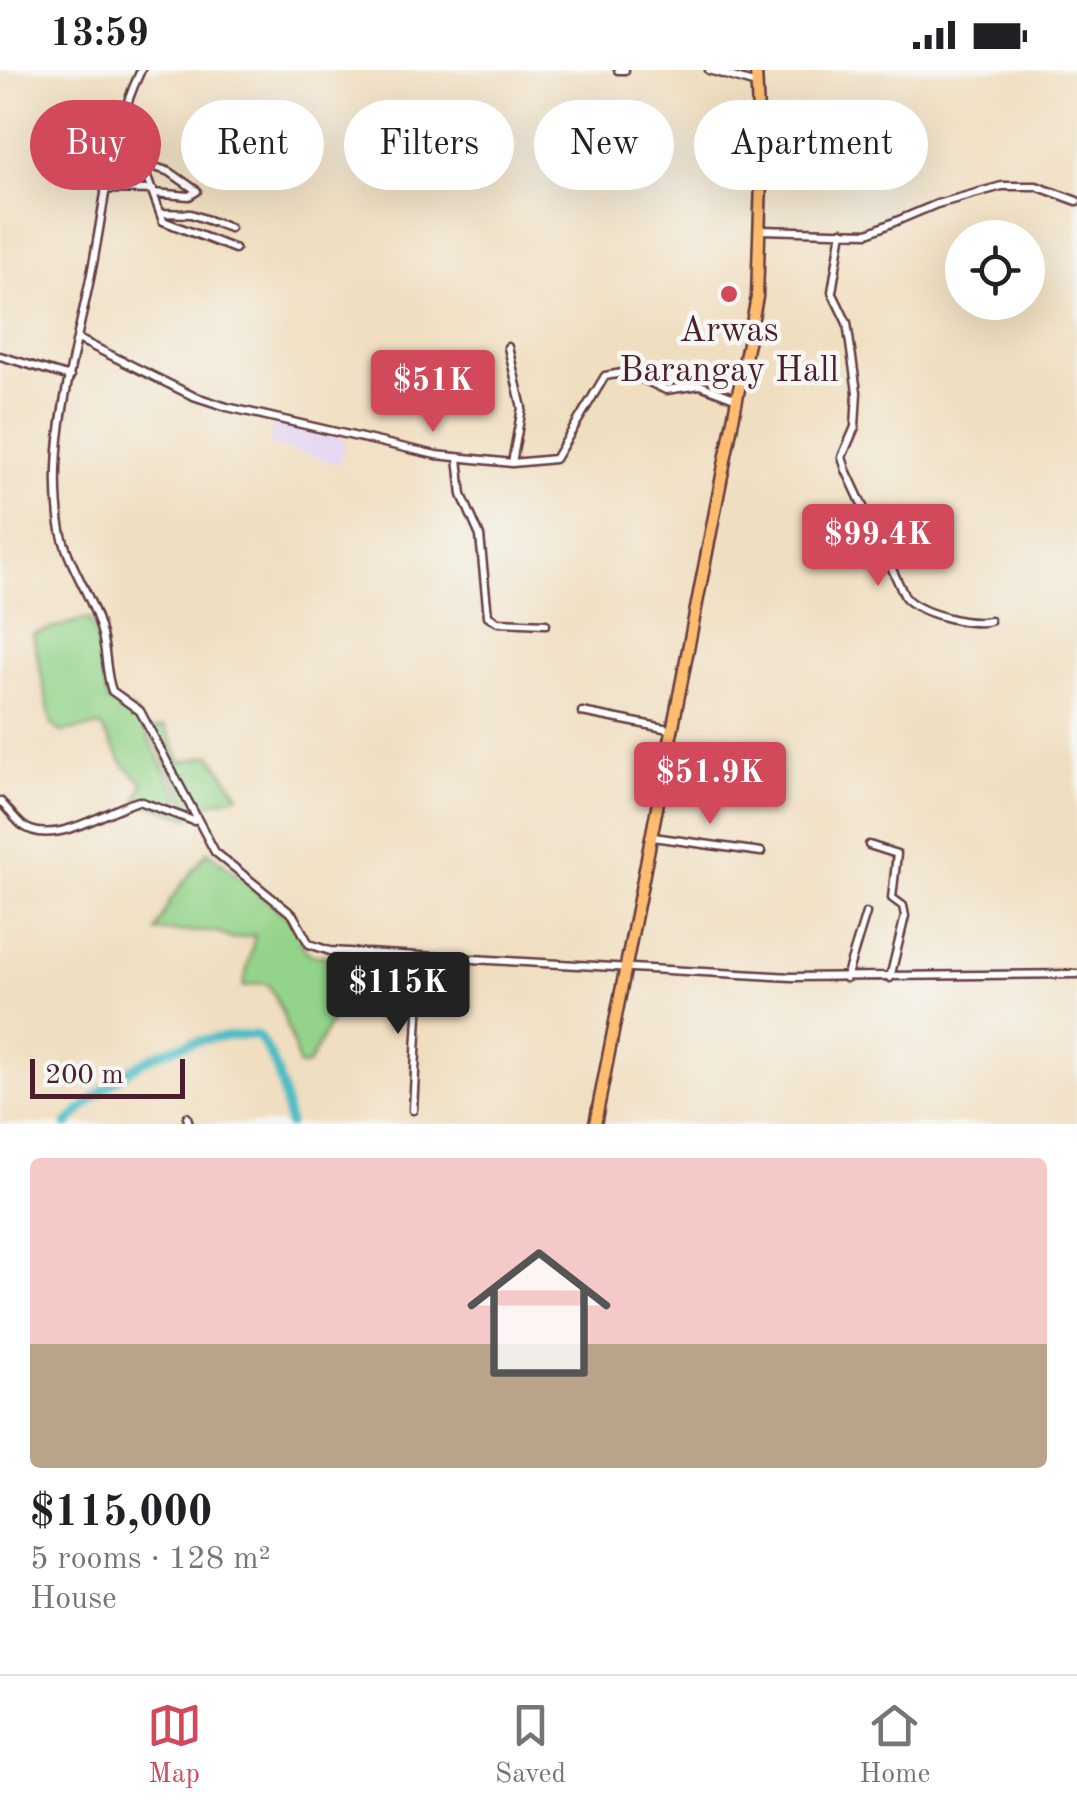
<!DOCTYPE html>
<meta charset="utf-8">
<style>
body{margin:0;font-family:"Old Standard TT",serif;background:#f2f2f2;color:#202124;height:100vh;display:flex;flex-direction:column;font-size:38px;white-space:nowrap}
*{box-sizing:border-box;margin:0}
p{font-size:32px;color:#757577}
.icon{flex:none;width:55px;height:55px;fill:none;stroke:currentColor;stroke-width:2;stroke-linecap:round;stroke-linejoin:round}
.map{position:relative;height:1054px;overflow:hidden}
.panel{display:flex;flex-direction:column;background:#fff;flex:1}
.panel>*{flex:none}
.banner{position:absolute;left:30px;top:30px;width:1018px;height:90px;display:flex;gap:20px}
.controls{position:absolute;left:945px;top:150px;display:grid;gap:20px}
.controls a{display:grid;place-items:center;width:100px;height:100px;border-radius:50%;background:#fff;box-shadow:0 10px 40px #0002;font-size:50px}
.scale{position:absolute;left:30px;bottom:25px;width:155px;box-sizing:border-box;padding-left:10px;border:5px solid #4a1f2b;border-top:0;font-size:28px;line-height:35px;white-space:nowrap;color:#4a1f2b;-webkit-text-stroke:8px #f6f6f2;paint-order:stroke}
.price{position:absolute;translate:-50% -85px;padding:0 22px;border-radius:10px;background:#d1495b;color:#fff;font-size:32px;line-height:65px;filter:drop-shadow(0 2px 5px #0008)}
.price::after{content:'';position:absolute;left:50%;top:60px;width:30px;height:22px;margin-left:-15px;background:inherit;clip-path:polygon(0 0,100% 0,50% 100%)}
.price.selected{background:#222;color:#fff}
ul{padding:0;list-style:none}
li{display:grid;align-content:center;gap:20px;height:530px;padding:0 30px}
li span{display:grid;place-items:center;height:310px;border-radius:10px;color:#555}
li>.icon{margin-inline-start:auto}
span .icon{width:180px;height:180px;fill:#fffc;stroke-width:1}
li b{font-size:42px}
.chip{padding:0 35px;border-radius:45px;background:#fff;box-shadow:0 10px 40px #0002;font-size:35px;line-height:90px}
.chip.selected{background:#d1495b;color:#fff}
.status{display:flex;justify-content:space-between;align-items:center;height:70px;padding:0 50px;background:#fff;direction:ltr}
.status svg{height:28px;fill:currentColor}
.tabs{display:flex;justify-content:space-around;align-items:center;height:140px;border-top:2px solid #e0e0e0;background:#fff;font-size:28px;color:#757577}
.tabs a{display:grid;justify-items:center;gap:5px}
.tabs .selected{color:#d1495b}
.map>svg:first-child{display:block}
.built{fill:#e3d3f3}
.green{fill:#94d48a;stroke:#6f7a5a;stroke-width:2.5}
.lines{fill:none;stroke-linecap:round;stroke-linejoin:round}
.river{stroke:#4ebcc5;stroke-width:9}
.minor-casing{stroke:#633c41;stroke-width:11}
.primary-casing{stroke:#633c41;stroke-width:15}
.minor{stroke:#fff;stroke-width:6}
.primary{stroke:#fdbc70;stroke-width:10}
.poi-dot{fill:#d1495b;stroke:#f6f6f2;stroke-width:4}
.labels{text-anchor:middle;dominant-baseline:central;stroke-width:9;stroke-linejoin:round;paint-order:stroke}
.poi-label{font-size:35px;fill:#4a1f2b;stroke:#f6f6f2}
</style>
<div class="status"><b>13:59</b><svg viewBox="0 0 49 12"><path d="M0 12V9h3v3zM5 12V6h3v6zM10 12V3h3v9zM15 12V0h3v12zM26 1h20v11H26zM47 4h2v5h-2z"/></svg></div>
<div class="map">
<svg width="1077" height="1054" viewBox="0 0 1077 1054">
<rect width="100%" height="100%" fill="#f6f6f2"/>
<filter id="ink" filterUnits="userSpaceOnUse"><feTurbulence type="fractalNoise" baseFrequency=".01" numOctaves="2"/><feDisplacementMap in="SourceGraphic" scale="20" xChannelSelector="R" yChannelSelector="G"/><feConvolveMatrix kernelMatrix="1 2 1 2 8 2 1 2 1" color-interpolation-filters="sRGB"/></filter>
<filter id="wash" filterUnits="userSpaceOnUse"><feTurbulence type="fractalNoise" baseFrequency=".0048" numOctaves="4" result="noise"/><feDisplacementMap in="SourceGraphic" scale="40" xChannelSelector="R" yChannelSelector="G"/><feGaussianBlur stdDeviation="2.25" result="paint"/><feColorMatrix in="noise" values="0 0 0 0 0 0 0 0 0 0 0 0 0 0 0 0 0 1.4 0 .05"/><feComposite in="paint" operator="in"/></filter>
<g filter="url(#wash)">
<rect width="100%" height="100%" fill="#f0dec0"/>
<!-- built -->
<path class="built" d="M275,349l71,20 -7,25 -71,-20z"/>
<!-- green -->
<path class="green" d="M89,548l9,20 10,64 26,9 56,107 -53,-17 6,-18 -19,-18 -23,-39 -40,6 -9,-7 -19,-91z
M165,656l16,36 30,-7 28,40 -48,14 -41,-79z
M208,781l83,69 14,30 9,6h29l11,21 -46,88 -9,1c-3,-14 -23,-78 -33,-82 -8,-3 -14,2 -23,3l12,-52 -23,4 -15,-7 -61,-1 15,-32z"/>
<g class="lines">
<!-- river -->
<path class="river" d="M67,1054c59,-60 104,-89 190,-89 22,26 26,57 32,89"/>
</g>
</g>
<g filter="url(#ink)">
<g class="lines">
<defs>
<path id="minor" d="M141,0c-32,67 -35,127 -49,199 -16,82 -45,171 -32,256 6,39 32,69 41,106 6,20 4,41 11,60l28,20 75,141 78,63 16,29 21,7 462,26 285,-3
M618,0h7
M709,0l47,14
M104,119l49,1
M154,123l35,3 8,-5 -27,-19 -24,-8 -2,5 19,52 72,28
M160,143l31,1 39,14
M761,160l107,3 69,-29 65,-18h34l41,15
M842,161l-10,61 15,31 10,69 -2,35 -13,30 4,13 59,127c14,16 63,29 85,24
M78,269l115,57 34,11 209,48 76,8 43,-4 50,-83 23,-4 38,18 34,-5 37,14
M508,277l14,61 -10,55
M0,286l70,21
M458,388l4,37 18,41 8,80 10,6 48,2
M582,642l92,18
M0,731c7,7 14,17 22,24 31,24 86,-16 117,-24l55,20
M653,767l108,15
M869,775l28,9 -5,44 11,8 2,10 -15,62
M412,886l8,21 -7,133
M846,908l20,-65
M187,1047l2,7"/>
<path id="primary" d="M595,1054l162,-827 4,-116 -5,-111"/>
</defs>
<!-- minor casing -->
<use href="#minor" class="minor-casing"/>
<!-- primary casing -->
<use href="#primary" class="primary-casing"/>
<!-- minor -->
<use href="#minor" class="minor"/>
<!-- primary -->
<use href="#primary" class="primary"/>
</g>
</g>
<!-- markers -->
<circle class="poi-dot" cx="729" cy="224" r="10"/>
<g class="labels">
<!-- poi labels -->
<g class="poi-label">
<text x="729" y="261">Arwas<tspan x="729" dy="40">Barangay Hall</tspan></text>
</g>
</g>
</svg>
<div class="controls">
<a><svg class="icon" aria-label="locate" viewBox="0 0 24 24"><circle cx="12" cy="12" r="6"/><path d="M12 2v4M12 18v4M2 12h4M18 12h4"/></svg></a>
</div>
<div class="scale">200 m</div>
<b class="price" style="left:433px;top:365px">$51K</b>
<b class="price" style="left:878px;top:519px">$99.4K</b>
<b class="price" style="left:710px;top:757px">$51.9K</b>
<b class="price selected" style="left:398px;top:967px">$115K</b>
<div class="banner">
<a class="chip selected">Buy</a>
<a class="chip">Rent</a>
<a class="chip">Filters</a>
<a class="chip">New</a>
<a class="chip">Apartment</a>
</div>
</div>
<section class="panel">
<ul>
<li><span style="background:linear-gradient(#f6c9c9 60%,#b9a48a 0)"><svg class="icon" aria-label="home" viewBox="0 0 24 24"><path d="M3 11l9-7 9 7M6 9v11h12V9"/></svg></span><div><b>$115,000</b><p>5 rooms · 128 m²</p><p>House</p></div></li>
</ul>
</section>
<nav class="tabs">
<a class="selected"><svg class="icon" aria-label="map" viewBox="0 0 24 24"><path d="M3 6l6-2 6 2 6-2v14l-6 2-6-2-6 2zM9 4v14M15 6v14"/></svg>Map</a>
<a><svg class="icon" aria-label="saved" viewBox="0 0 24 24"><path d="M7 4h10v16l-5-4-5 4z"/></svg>Saved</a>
<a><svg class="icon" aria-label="home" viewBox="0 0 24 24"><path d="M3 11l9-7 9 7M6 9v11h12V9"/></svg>Home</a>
</nav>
